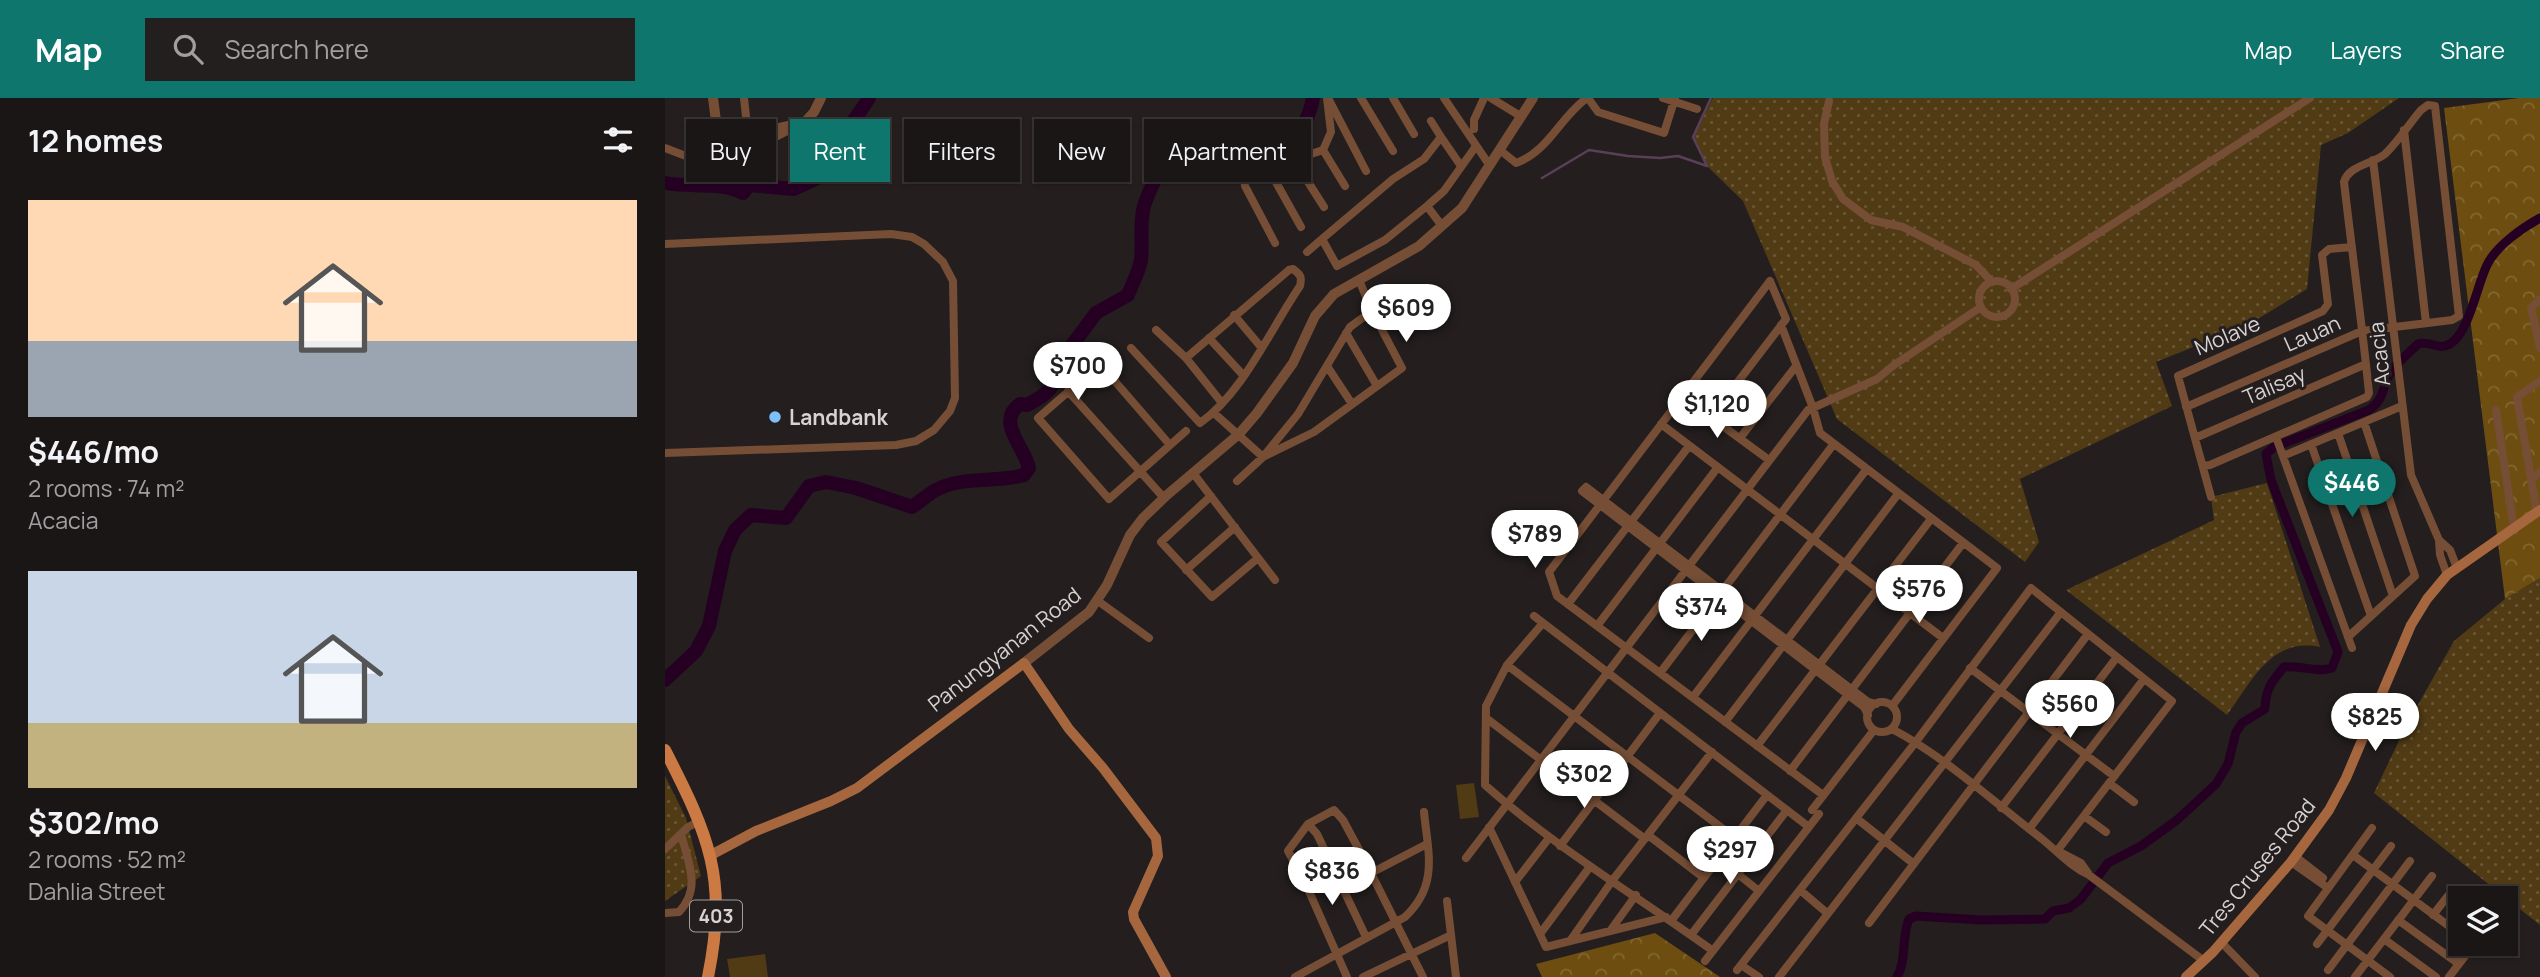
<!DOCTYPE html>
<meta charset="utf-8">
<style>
body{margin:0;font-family:Manrope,sans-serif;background:#241f1f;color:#f1f3f6;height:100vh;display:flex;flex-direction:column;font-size:26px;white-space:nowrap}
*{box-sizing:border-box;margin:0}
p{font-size:23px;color:#a09fa1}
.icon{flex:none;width:38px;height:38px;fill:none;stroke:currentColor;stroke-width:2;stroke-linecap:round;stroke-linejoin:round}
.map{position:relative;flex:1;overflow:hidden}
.sheet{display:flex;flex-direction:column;background:#1b1616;width:665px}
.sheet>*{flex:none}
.banner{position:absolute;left:21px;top:21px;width:665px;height:63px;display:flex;gap:14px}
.fabs{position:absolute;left:1783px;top:788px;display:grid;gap:14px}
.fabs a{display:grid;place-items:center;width:70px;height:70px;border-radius:0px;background:#1b1616;box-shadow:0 2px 5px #0004,0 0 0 2px #393535;font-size:35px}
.price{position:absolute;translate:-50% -60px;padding:0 16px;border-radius:24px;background:#fff;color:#222;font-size:23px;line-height:46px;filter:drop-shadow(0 2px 4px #0008)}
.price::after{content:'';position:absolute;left:50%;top:42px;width:21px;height:16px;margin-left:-10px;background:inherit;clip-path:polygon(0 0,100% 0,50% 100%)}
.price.selected{background:#0f766e;color:#fff}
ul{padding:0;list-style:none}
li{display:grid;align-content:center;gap:14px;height:371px;padding:0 28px}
li span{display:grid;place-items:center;height:217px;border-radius:0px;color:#555}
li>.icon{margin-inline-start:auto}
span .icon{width:126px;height:126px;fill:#fffc;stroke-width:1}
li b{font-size:30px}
h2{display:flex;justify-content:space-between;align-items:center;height:84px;padding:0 28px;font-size:30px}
.pill{padding:0 24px;border-radius:0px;background:#1b1616;box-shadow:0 2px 5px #0004,0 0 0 2px #393535;font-size:24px;line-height:63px}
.pill.selected{background:#0f766e;color:#fff}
header{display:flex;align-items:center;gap:42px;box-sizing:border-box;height:98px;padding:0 35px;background:#0f766e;color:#fff}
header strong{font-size:33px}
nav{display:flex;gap:38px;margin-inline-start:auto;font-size:24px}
.search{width:490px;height:63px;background:#241f1f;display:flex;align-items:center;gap:18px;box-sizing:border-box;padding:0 24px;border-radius:0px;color:#a09fa1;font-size:26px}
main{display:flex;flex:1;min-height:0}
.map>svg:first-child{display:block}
.grass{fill:url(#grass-dots)}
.forest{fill:url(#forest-crowns)}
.park{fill:#503b15}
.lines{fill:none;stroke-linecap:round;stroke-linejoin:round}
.stream{stroke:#5a3f58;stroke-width:2.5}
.canal{stroke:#250023;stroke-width:9}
.river{stroke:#250023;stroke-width:14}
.minor{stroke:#764e36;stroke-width:8}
.tertiary{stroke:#764e36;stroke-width:10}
.secondary{stroke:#a6673f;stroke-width:10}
.primary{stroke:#cc7a44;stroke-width:12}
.poi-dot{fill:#7ebef9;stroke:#241e1e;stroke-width:2.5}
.labels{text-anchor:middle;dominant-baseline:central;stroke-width:6;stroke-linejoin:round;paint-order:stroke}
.shield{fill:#241e1e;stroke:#a19d9d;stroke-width:2}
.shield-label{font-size:19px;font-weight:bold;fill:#d7d3d3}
.street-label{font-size:21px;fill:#d7d3d3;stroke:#241e1e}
.poi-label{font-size:21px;font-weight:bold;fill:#d7d3d3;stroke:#241e1e;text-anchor:start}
</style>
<header>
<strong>Map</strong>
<div class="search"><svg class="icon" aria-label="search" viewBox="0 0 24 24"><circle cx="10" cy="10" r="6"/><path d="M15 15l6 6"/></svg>Search here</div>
<nav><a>Map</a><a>Layers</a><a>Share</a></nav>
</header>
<main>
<section class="sheet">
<h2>12 homes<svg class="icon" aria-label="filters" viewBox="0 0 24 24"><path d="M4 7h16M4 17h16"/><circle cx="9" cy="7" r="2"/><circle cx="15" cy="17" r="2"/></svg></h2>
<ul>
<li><span style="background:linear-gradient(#ffd9b3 65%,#9aa5b1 0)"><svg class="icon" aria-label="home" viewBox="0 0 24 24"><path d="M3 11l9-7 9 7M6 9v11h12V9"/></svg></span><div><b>$446/mo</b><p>2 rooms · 74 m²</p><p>Acacia</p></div></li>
<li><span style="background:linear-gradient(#c9d6e8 70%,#c2b280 0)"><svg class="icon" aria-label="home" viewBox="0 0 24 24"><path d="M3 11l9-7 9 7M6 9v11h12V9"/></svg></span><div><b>$302/mo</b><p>2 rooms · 52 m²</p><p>Dahlia Street</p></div></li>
</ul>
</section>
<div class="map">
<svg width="1875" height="879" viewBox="0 0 1875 879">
<defs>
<pattern id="grass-dots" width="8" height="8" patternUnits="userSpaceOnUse" patternTransform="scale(1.75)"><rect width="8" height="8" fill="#503b15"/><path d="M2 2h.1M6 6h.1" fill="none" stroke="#685636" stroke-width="1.8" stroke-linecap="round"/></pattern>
<pattern id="forest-crowns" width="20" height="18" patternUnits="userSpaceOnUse" patternTransform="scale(1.75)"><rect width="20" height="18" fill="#6d4e10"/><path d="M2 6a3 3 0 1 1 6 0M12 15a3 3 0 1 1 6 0" fill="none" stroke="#816732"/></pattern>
</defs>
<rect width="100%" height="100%" fill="#241e1e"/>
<!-- grass -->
<path class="grass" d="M1048,0h686l-51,35 -27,12 -14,144 -59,36 -92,37 16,44 -152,73 19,63 -14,20 -188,-143 -94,-218 -36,-35 -14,-29z
M1602,385l53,164c-49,-10 -68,34 -93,68l-161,-125 148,-70 -3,-23z
M1875,480v347l-166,-132 32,-67 48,-85 51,-42z
M0,678l21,42 15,58 -36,25z"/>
<!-- forest -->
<path class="forest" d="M1854,0h21v480l-35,21 -61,-491z
M990,835l65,44h-178l-6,-13z"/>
<!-- park -->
<path class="park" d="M809,685l5,34 -19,2 -4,-34z
M100,856l3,23h-38l-3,-18z"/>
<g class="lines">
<!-- stream -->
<path class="stream" d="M1042,68l-14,-29 18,-39
M877,80l47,-28 39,6 32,2 18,-2 29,10"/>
<!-- canal -->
<path class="canal" d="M1232,879c10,-17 4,-39 12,-58l7,-3 65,4 64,-1 8,-8 16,-3 12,-9 27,-36 33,-17 36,-26 39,-36 12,-20 8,-32 6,-9 23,-14c0,-19 7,-28 19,-42 16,-2 32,6 48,1l6,-16 -67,-172 -5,-26 8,-7 95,-37c17,-12 12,-23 22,-38 6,-10 18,-19 27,-28 12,-4 20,7 32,0 19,-11 27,-59 37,-79 9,-19 35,-37 53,-47"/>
<!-- river -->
<path class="river" d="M0,85c26,5 54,-2 78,10l6,-8 45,4 26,-12c9,-30 33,-52 49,-79
M0,582l31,-29 13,-25 16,-75 10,-21 16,-15 35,3 23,-32 17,-4 30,6 56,19c9,-6 18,-15 28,-19 27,-12 57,-5 84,-13l5,-7c-4,-21 -34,-46 -9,-64l7,1c17,-9 30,-16 29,-38l40,-54 32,-18c4,-11 11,-23 13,-35 2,-17 -2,-36 3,-54 5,-16 16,-39 29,-51 14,-14 32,-25 52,-20 5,1 10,6 14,7 39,16 67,-6 74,-44"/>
<!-- minor -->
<path class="minor" d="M79,0l4,37
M663,0l38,73
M696,0l32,53
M728,0l21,36
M779,0l46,68
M826,0l31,19
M923,0l10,14 66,21 11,-35
M998,0l34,11
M1164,3l-5,23 1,33 7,24 11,18 28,21 32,7 73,38 16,17
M766,23l10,16
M809,31v-9l10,-22
M1739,32l22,193
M0,50l52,20 16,-3 27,-20 39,-20
M658,52l22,36
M835,52l16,13c32,-11 45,-47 71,-65
M629,62l30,47
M1708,62l38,315 28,65 1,15 7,20
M604,65l3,12 29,52
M762,108l15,20
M657,141l71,-60 31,-20 17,-22 20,29
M610,145l-30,-57 -3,-23h42l39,-13 8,-18 -4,-34
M0,146l226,-10 21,3 12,7 19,18 10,19 2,117 -5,13 -16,19 -18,11 -20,4 -231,8
M642,154l15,-13 15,27 48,-26 42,-34 17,-15 32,-45
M694,182l13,31
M1105,183l-221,291 8,24 266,199
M1314 201a18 18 0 1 1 36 0a18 18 0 1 1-36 0Z
M1346,191l299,-191
M1875,201l-9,9 9,40
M569,217l27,32
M1116,227l32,83 7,25 177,135 -105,138
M491,232l30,28 36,45
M681,235l31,53
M544,240l34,37
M466,250l69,75c43,-30 70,-93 100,-137 2,-9 1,-11 -7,-17l-4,1 -103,88
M662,268l25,38
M403,293l96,107
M1017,298l87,64
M1521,309l176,-76 90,-11 7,-4 -24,-210 -7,-1 -7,5c-12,14 -23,32 -36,44 -12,10 -36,11 -41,28 8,70 18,141 25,211l-2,4 -157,68 -7,1
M1831,312l18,119
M549,315l49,44 51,-25 88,-64 -30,-57 -22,16 -52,87 -35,43 -26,24
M1046,319l75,-98 -16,-38
M996,326l282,214
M1673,335l55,163
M1611,339l76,211
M1075,340l56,-72
M1530,340l171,-74
M1646,346l60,172
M505,347l-70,-81 -62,54 71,81 77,-68
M1618,358l119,-50
M528,375l82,107
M1866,382l9,-8
M921,389l-4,4 282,216 4,8
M921,389l282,215 8,2
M546,398l-50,46 51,55 46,-39
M1546,399l-33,-121 145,-65 5,-7 -6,-49 7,-6 23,-2
M1872,415l-20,-116 23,-16
M1774,442l11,10 7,18
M521,472l49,-43
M433,503l51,37
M903,506l121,-158
M869,518l275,211
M878,525l-36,42 -21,41 -1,79c71,63 152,111 228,166
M932,528l121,-159
M1683,539l67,-61 -51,-154
M842,567l228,173
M1305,570l144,108
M995,575l173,-228
M1028,599l173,-227
M1202 619a15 15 0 1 1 30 0a15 15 0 1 1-30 0Z
M821,620l159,121
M1060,624l173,-228
M1227,631c52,27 103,74 150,110 16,13 28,27 47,36l115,86
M1092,648l174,-227
M1125,673l173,-228
M1444,685l25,19
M1336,710l116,-151
M1147,712l62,-80
M1419,718l22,16
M1191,720l58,46
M643,726l9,10 49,103
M824,729l57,120 120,-30
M1707,730l-64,88 82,61
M1364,731l115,-150
M983,737l56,43
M895,748l100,-133
M0,751l23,-22 12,-6
M1395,754l21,11 7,10
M1688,757l108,80
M1631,759l27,21
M801,760l342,-448 69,-31 17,-14 87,-58
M1054,761l40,32
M1626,764l37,26
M706,775l56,-29
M850,784l34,-44
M1135,792l27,23
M782,803l9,76
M0,815l14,-1c23,-24 9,-50 2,-78
M1768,817l18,-23
M1733,822l61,44
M1006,823l96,-126
M1204,825l219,-289
M945,833l26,-36
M875,836l49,-66
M1026,837l96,-125
M1719,841l52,38
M905,843l42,-60 100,-129
M1557,845l33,34
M1652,846l74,-98
M1040,863l114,-147
M1076,867l18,12
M1072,872l178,-227 116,-155 141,113 -115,150
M1663,872l82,-109
M630,879l110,-60c34,-32 23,-64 19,-105
M682,879l-43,-97 -16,-29 20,-27 26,-14 9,10 21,39 59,118
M698,879l88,-42
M1114,879l282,-365
M1690,879l77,-101
M1784,879l26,-34"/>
<!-- tertiary -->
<path class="tertiary" d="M48,0l5,38 2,5 6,1 22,-7 57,-13 9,-10 7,-14
M359,565l65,-51 18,-27 23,-50 13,-17 24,-23 72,-61 18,-21 36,-50 22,-47 19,-22 85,-48 43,-38 71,-110"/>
<!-- secondary -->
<path class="secondary" d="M46,757l45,-24 75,-30 26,-13 167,-125 45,66 34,39 53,70 2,18 -25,56 1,7 32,58
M1521,879l27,-25 78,-90 38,-52 17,-32 65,-153 16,-26 20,-24 93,-65"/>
<!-- primary -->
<path class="primary" d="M0,652c44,86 63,128 43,227"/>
</g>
<!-- markers -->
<circle class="poi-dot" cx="110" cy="319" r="7"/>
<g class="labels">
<!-- shield labels -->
<rect class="shield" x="25" y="802.5" width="52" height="31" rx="5"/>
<g class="shield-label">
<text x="51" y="818">403</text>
</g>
<!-- street labels -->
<g class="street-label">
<text transform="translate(1647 235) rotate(-24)">Lauan</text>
<text transform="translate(1562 237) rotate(-23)">Molave</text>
<text transform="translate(1714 256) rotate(-96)">Acacia</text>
<text transform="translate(1609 287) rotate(-23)">Talisay</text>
<text transform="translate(339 551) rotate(-38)">Panungyanan Road</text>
<text transform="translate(1592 769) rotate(-51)">Tres Cruses Road</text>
</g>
<!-- poi labels -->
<g class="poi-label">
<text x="124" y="319">Landbank</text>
</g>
</g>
</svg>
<div class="fabs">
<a><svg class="icon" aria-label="layers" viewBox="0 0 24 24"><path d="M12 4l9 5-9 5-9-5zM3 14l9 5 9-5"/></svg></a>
</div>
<b class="price" style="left:741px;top:246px">$609</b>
<b class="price" style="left:413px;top:304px">$700</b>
<b class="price" style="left:1052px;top:342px">$1,120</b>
<b class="price selected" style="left:1687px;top:421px">$446</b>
<b class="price" style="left:870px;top:472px">$789</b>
<b class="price" style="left:1254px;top:527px">$576</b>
<b class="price" style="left:1036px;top:545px">$374</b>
<b class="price" style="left:1405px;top:642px">$560</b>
<b class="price" style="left:1710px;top:655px">$825</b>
<b class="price" style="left:919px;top:712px">$302</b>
<b class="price" style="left:1065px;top:788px">$297</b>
<b class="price" style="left:667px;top:809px">$836</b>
<div class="banner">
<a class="pill">Buy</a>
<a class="pill selected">Rent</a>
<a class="pill">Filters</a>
<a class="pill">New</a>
<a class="pill">Apartment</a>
</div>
</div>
</main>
